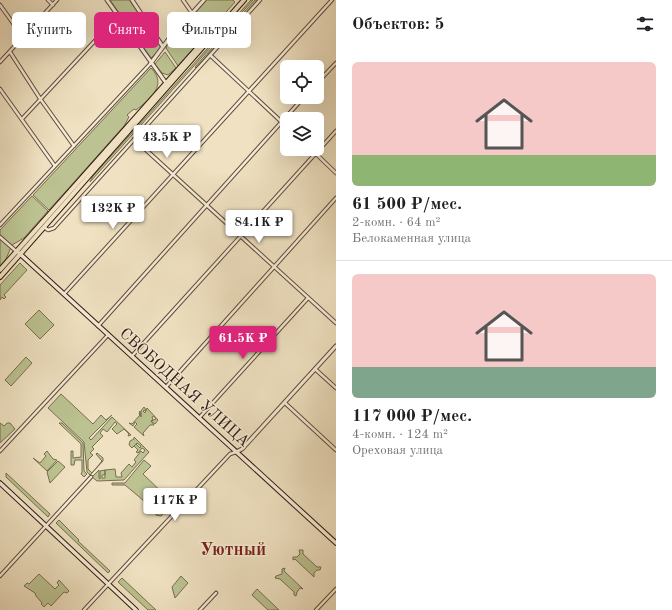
<!DOCTYPE html>
<html lang="ru">
<meta charset="utf-8">
<style>
body{margin:0;font-family:"Old Standard TT",serif;background:#f2f2f2;color:#202124;height:100vh;display:flex;flex-direction:column;font-size:15px;white-space:nowrap}
*{box-sizing:border-box;margin:0}
p{font-size:13px;color:#757577}
.icon{flex:none;width:22px;height:22px;fill:none;stroke:currentColor;stroke-width:2;stroke-linecap:round;stroke-linejoin:round}
.map{position:relative;flex:1;overflow:hidden}
.details{display:flex;flex-direction:column;background:#fff;width:336px}
.details>*{flex:none}
.top-card{position:absolute;left:12px;top:12px;width:264px;height:36px;display:flex;gap:8px}
.fabs{position:absolute;left:280px;top:60px;display:grid;gap:8px}
.fabs a{display:grid;place-items:center;width:44px;height:44px;border-radius:6px;background:#fff;box-shadow:0 4px 16px #0002;font-size:20px}
.price{position:absolute;translate:-50% -34px;padding:0 9px;border-radius:4px;background:#fff;color:#222;font-size:13px;line-height:26px;filter:drop-shadow(0 1px 2px #0008)}
.price::after{content:'';position:absolute;left:50%;top:24px;width:12px;height:9px;margin-left:-6px;background:inherit;clip-path:polygon(0 0,100% 0,50% 100%)}
.price.selected{background:#db2777;color:#fff}
ul{padding:0;list-style:none}
li{display:grid;align-content:center;gap:8px;height:212px;padding:0 16px}
li+li{border-top:1px solid #e0e0e0}
li span{display:grid;place-items:center;height:124px;border-radius:6px;color:#555}
li>.icon{margin-inline-start:auto}
span .icon{width:72px;height:72px;fill:#fffc;stroke-width:1}
li b{font-size:17px}
h2{display:flex;justify-content:space-between;align-items:center;height:48px;padding:0 16px;font-size:17px}
.pill{padding:0 14px;border-radius:6px;background:#fff;box-shadow:0 4px 16px #0002;font-size:14px;line-height:36px}
.pill.selected{background:#db2777;color:#fff}
main{display:flex;flex:1;min-height:0}
.map>svg:first-child{display:block}
.green{fill:#bcc291;stroke:#766e50}
.lines{fill:none;stroke-linecap:round;stroke-linejoin:round}
.minor-casing{stroke:#604b3c;stroke-width:4.5}
.tertiary-casing{stroke:#604b3c;stroke-width:5}
.secondary-casing{stroke:#311910;stroke-width:5.5}
.primary-casing{stroke:#311910;stroke-width:6}
.minor{stroke:#f5ecd7;stroke-width:2.5}
.tertiary{stroke:#f5ecd7;stroke-width:3}
.secondary{stroke:#f5ecd7;stroke-width:3.5}
.primary{stroke:#efe1c1;stroke-width:4}
.labels{text-anchor:middle;dominant-baseline:central;stroke-width:3;stroke-linejoin:round;paint-order:stroke}
.street-label{font-size:16px;fill:#311910;stroke:#f5ecd7}
.quarter-label{font-size:18px;font-weight:bold;fill:#7a1f14;stroke:#f5ecd7}
</style>
<main>
<div class="map">
<svg width="336" height="610" viewBox="0 0 336 610">
<rect width="100%" height="100%" fill="#efe1c1"/>
<filter id="stains"><feTurbulence type="fractalNoise" baseFrequency=".005" numOctaves="4"/><feColorMatrix values="0 0 0 0 .2 0 0 0 0 .09 0 0 0 0 .02 0 0 0 .5 -.17"/></filter>
<radialGradient id="worn" r=".72"><stop offset=".6" stop-color="#630" stop-opacity="0"/><stop offset="1" stop-color="#630" stop-opacity=".3"/></radialGradient>
<!-- green -->
<path class="green" d="M110,0h20l32,47 -11,11z
M206,0h27l2,2 -57,64 -12,-18 3,-8z
M251,0h2l-163,182 3,-6z
M255,0h3l-62,68 -1,-1z
M165,52l11,16 -8,7 -6,-2 -7,-9z
M151,68c17,17 -1,31 -15,42l-2,-1 -7,6 2,2 -5,9 -75,84 -16,-15z
M32,196l16,15 -24,27 -12,7 -6,14 -6,7v-36z
M20,263l7,7 -23,25 2,2 -2,2 -2,-2 -2,3v-15z
M39,310l15,15 -14,14 -15,-15z
M26,357l6,6 -21,23 -6,-6z
M61,394l32,30 8,-9 5,5 6,-5 -23,23 2,2 21,-23 19,18 -3,1 1,-2 -5,-5 -7,5 -5,-5 5,-5 -2,-2 -8,10 -4,-3 -3,4 3,3 -11,11 2,2 -4,4 3,2 -5,5v9l4,4 10,-12 -6,-7 1,-1 6,5v3l-13,14 -3,-3 -3,-30 -36,-34z
M144,407l2,3 -3,1 2,2 2,-5 11,12 -3,4 -4,-3 5,-2 -2,-3 -2,1 1,3 -2,1 3,4h-4l-7,8 1,3 -10,-9 3,-3 -2,-2 -2,4 -4,-3 3,1 8,-9 -1,-1 1,-3 1,6v-6z
M0,423l4,3 3,-3h3l5,6 -15,14z
M59,423h3l21,20 1,28 3,3 -3,3 -3,-3 1,-2v-12h-7l-1,5h-3v-14h2v7l8,-1v-13z
M134,437l15,15 -25,28 -27,1 -5,-4 7,-7v8l1,1v-8l5,-1v5h-3v3h3v-8l10,-1 1,8h6l-1,-4 8,-9 3,3 4,-5 -2,-2 7,-9 2,2 2,-3 -3,-2 -4,5 -2,-1 2,-2 -4,-4 2,-2 4,4 1,-2 -4,-3 -5,5 -3,-3 1,-4 4,-2z
M47,451l6,8 4,1 -10,11 -14,-13 7,5 6,-7 -2,-2z
M144,460l7,6 -8,8 30,29 -12,13 -5,-1v-4l-31,-26h-13v-2h13z
M58,461l7,6 -15,16 -3,-11z
M6,473l44,41 -2,3 -42,-40z
M59,520l20,20 -1,1 32,30 -2,2 -52,-50z
M299,550h4v4l14,13h4l-1,3h-3l-3,3v4l-19,-18 -2,1v-3h4l3,-3z
M285,568l-1,3 19,18 -3,-1 -3,4 -1,4 -2,-1v-3l-14,-13 -5,-1 1,-2 6,-2v-5z
M39,574l16,15 4,-4 -2,-2 2,-3 10,11 -2,2 -3,-1 -13,14 -3,-3 -4,4 -3,-3 1,-1 -6,-7 -1,-3 -11,-7 3,-3 2,1z
M181,576l7,7 -13,15 -3,-11z
M122,578l34,32h-8l-30,-28z
M257,589l22,21h-11l-16,-15z"/>
<g class="lines">
<defs>
<path id="minor" d="M48,0l5,5
M183,0l9,13
M0,5l23,32
M10,52l31,48 33,46
M210,55l77,72
M0,62l57,-62
M317,83l19,-20
M0,89l55,77
M22,119l96,-103
M134,139l202,184
M311,149l25,24
M0,225l151,-162
M44,227l4,3 6,-2 206,-228
M0,237l16,14
M64,294l268,-294
M98,326l206,-229
M132,356l204,-225
M315,369l21,19
M166,387l170,-189
M285,403l51,47
M199,418l109,-120
M0,451l108,-116
M0,576l91,-99
M84,610l146,-156 6,-2
M200,610l16,-17
M316,610l20,-21"/>
<path id="tertiary" d="M107,0l59,83
M132,0l31,47
M151,63l17,-23 36,-40
M236,452l6,-3 94,-103"/>
<path id="secondary" d="M19,253l317,290
M0,483l136,127"/>
<path id="primary" d="M0,270l208,-234
M0,277l244,-277"/>
</defs>
<!-- minor casing -->
<use href="#minor" class="minor-casing"/>
<!-- tertiary casing -->
<use href="#tertiary" class="tertiary-casing"/>
<!-- secondary casing -->
<use href="#secondary" class="secondary-casing"/>
<!-- primary casing -->
<use href="#primary" class="primary-casing"/>
<!-- minor -->
<use href="#minor" class="minor"/>
<!-- tertiary -->
<use href="#tertiary" class="tertiary"/>
<!-- secondary -->
<use href="#secondary" class="secondary"/>
<!-- primary -->
<use href="#primary" class="primary"/>
</g>
<g class="labels">
<!-- street labels -->
<g class="street-label">
<text transform="translate(184 388) rotate(42)">СВОБОДНАЯ УЛИЦА</text>
</g>
<!-- quarter labels -->
<g class="quarter-label">
<text x="233" y="550">Уютный</text>
</g>
</g>
<rect width="100%" height="100%" filter="url(#stains)"/>
<rect width="100%" height="100%" fill="url(#worn)"/>
</svg>
<div class="fabs">
<a><svg class="icon" aria-label="locate" viewBox="0 0 24 24"><circle cx="12" cy="12" r="6"/><path d="M12 2v4M12 18v4M2 12h4M18 12h4"/></svg></a>
<a><svg class="icon" aria-label="layers" viewBox="0 0 24 24"><path d="M12 4l9 5-9 5-9-5zM3 14l9 5 9-5"/></svg></a>
</div>
<b class="price" style="left:167px;top:159px">43.5K ₽</b>
<b class="price" style="left:113px;top:230px">132K ₽</b>
<b class="price" style="left:259px;top:244px">84.1K ₽</b>
<b class="price selected" style="left:243px;top:360px">61.5K ₽</b>
<b class="price" style="left:175px;top:522px">117K ₽</b>
<div class="top-card">
<a class="pill">Купить</a>
<a class="pill selected">Снять</a>
<a class="pill">Фильтры</a>
</div>
</div>
<section class="details">
<h2>Объектов: 5<svg class="icon" aria-label="filters" viewBox="0 0 24 24"><path d="M4 7h16M4 17h16"/><circle cx="9" cy="7" r="2"/><circle cx="15" cy="17" r="2"/></svg></h2>
<ul>
<li><span style="background:linear-gradient(#f6c9c9 75%,#8fb573 0)"><svg class="icon" aria-label="home" viewBox="0 0 24 24"><path d="M3 11l9-7 9 7M6 9v11h12V9"/></svg></span><div><b>61 500 ₽/мес.</b><p>2-комн. · 64 m²</p><p>Белокаменная улица</p></div></li>
<li><span style="background:linear-gradient(#f6c9c9 75%,#7fa58c 0)"><svg class="icon" aria-label="home" viewBox="0 0 24 24"><path d="M3 11l9-7 9 7M6 9v11h12V9"/></svg></span><div><b>117 000 ₽/мес.</b><p>4-комн. · 124 m²</p><p>Ореховая улица</p></div></li>
</ul>
</section>
</main>
